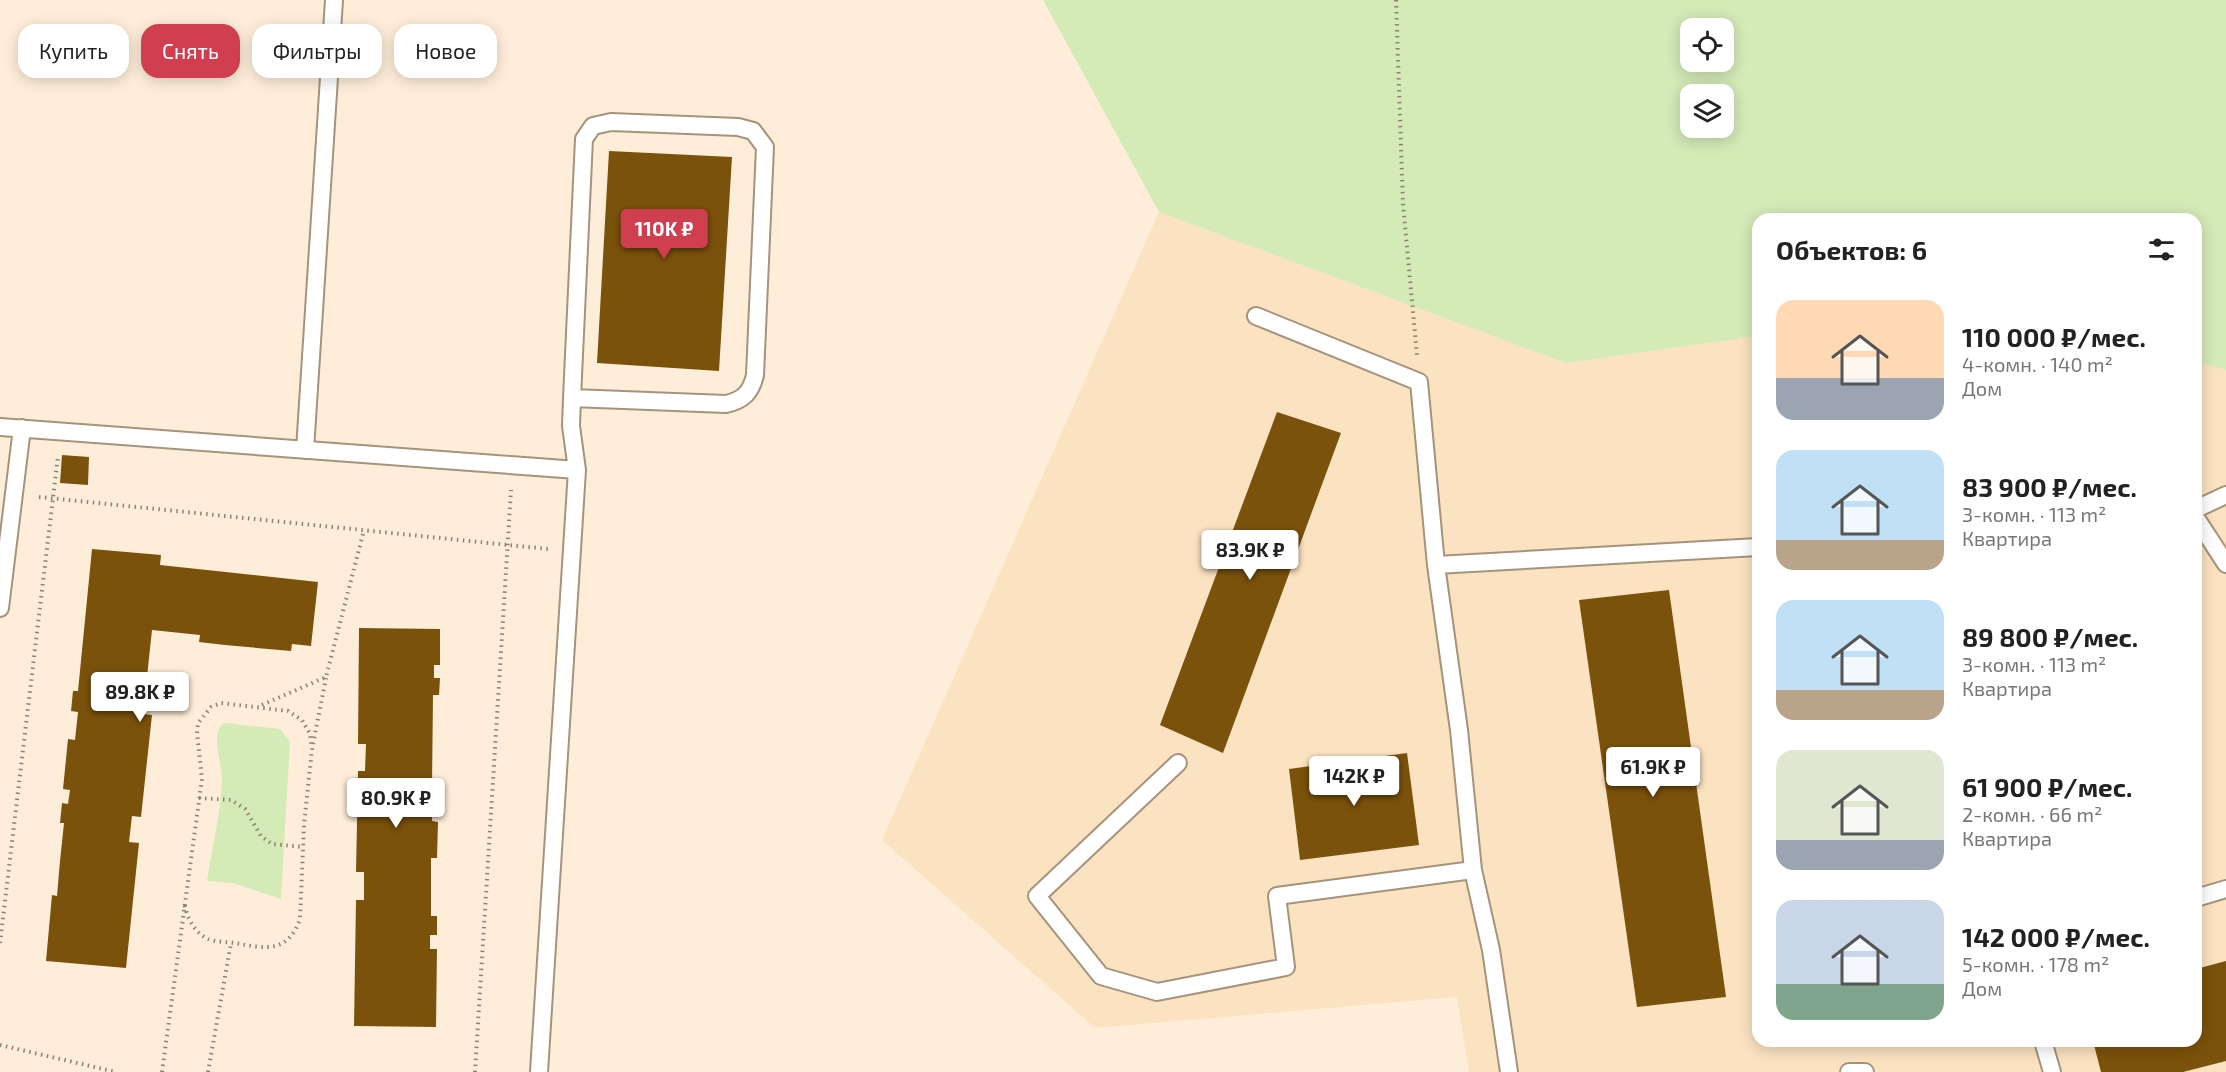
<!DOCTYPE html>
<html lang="ru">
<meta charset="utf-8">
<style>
body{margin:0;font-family:"Exo 2",sans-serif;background:#f2f2f2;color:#222;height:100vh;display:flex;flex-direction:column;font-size:22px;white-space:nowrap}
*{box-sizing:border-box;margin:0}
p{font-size:20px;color:#767676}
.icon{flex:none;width:33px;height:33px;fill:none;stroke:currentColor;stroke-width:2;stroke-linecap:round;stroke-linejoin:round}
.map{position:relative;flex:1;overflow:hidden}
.sheet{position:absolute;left:1752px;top:213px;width:450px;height:834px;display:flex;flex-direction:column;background:#fff;border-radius:18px;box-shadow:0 3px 15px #0003}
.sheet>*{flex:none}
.hud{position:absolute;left:18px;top:24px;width:570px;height:54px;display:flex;gap:12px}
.controls{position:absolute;left:1680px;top:18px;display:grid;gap:12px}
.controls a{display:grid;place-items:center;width:54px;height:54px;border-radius:12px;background:#fff;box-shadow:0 3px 15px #0003;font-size:30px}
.price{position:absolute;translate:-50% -51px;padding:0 14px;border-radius:6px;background:#fff;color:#222;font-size:20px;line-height:39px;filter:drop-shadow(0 2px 3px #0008)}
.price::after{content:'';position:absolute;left:50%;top:36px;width:18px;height:14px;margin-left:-9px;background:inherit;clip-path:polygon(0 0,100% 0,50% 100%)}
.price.current{background:#cf3f4f;color:#fff}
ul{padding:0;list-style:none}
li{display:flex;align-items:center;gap:18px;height:150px;padding:0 24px}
li span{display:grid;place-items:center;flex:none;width:168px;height:120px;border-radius:18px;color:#555}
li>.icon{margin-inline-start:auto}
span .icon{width:72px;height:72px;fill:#fffc;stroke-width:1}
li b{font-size:26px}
h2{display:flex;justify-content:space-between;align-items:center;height:72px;padding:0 24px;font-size:26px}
.chip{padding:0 21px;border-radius:18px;background:#fff;box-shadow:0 3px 15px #0003;font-size:21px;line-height:54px}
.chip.current{background:#cf3f4f;color:#fff}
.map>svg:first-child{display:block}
.built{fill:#fbe2c1}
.green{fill:#d4eab7;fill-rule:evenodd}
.building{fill:#7b520b}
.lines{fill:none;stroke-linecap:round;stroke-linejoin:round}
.service-casing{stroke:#a6937b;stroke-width:20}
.path{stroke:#8c8172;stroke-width:4;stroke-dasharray:1.5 4.5;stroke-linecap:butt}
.service{stroke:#fff;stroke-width:16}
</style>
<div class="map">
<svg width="2226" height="1072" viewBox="0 0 2226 1072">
<rect width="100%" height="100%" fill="#feeed9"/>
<!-- built -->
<path class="built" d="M1159,212l407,151 192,-27v705h438v-680l30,9v702h-757l-12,-75 -362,31 -213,-188z"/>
<!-- green -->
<path class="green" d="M1043,0h1183v370l-30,-9v-142h-438v117l-192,27 -407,-151zM1690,28h34v34h-34zM1690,94h34v34h-34z
M225,723l55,6 10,13 -9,157 -48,-16 -26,-2c5,-33 14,-68 15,-101 1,-15 -14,-49 3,-57z"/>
<!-- building -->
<path class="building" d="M609,151l123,6 -13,214 -122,-8z
M1277,412l64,21 -118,320 -63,-28z
M62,455l27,2 -1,28 -28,-2z
M92,549l69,6 -1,10 158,17 -7,64 -19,-2 -1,7 -66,-6 -26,-3 1,-7 -48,-5 -9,84 9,1 -11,102 -9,-1 -3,26 10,1 -13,125 -80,-7 6,-66 5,1 3,-35 4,-38h-4l2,-20 6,1 2,-14 -7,-1 5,-50 7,1 3,-28 -7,-1 2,-20h5z
M1669,590l57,407 -89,10 -58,-407z
M359,628l81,1v36h-6v13h6l-1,17h-6l-1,92 6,1v20h-6v13l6,1 -1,36h-6v58h6v19h-7v14h7l-1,78 -82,-1 2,-126h8v-28h-8l2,-101h7l1,-27h-8z
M1407,753l12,92 -119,15 -11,-91z
M2226,961v100l-43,11h-82l-8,-31h103v-72z"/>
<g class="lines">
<defs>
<path id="service" d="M1256,316l163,66 17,183 23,165 14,140 18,80 18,122
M0,427l577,43
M305,450l29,-450
M2196,509l30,-14
M2196,518l30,46
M1436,565l322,-18
M0,608l22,-180
M1178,763l-141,133 64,80 56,16 129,-25 -9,-71 196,-26
M2196,898l30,-9
M2043,1041l9,31
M539,1072l38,-602 -6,-44 1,-28 12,-259 9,-13 18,-4 127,5 15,4 12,16 -10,228c-4,17 -11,25 -29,29l-154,-6
M1849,1072h16"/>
</defs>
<!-- service casing -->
<use href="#service" class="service-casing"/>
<!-- path -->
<path class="path" d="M1396,0l7,204 14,151
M39,497l509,52
M262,705l64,-28 38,-147
M313,744l13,-66
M199,798l32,2 14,9 16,27 11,8 31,3
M0,943l58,-487
M0,1045l116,27
M162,1072l40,-293 -5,-46 1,-10 13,-16 10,-4 67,8 14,9 8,14 2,15 -8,76 -4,94c-12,34 -34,30 -65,24 -8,-1 -20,-1 -27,-4 -15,-7 -22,-24 -24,-38
M208,1072l23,-129
M475,1072l36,-582"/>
<!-- service -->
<use href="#service" class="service"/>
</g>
</svg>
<div class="controls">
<a><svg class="icon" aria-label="locate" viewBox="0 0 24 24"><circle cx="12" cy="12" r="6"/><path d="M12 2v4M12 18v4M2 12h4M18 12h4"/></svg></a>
<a><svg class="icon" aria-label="layers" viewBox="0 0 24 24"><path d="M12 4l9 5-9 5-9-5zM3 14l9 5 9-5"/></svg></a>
</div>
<b class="price current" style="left:664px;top:260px">110K ₽</b>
<b class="price" style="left:1250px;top:581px">83.9K ₽</b>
<b class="price" style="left:140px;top:723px">89.8K ₽</b>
<b class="price" style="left:1653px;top:798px">61.9K ₽</b>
<b class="price" style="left:1354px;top:807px">142K ₽</b>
<b class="price" style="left:396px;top:829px">80.9K ₽</b>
<div class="hud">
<a class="chip">Купить</a>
<a class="chip current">Снять</a>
<a class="chip">Фильтры</a>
<a class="chip">Новое</a>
</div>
<section class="sheet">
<h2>Объектов: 6<svg class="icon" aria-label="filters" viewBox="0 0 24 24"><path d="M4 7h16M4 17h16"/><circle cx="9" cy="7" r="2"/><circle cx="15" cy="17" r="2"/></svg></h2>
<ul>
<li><span style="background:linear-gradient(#ffd9b3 65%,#9aa5b1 0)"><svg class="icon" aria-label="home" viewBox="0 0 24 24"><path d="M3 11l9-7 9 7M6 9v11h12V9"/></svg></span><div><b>110 000 ₽/мес.</b><p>4-комн. · 140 m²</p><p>Дом</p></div></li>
<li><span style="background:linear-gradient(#bfe0f5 75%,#b9a48a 0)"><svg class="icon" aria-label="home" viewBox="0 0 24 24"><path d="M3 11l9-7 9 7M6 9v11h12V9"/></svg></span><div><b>83 900 ₽/мес.</b><p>3-комн. · 113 m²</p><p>Квартира</p></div></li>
<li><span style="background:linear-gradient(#bfe0f5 75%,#b9a48a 0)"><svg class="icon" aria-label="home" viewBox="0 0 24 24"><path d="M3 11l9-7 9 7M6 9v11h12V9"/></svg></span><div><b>89 800 ₽/мес.</b><p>3-комн. · 113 m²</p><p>Квартира</p></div></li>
<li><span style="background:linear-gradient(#dfe7d0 75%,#9aa5b1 0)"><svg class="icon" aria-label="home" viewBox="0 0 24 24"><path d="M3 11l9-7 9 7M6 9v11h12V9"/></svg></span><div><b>61 900 ₽/мес.</b><p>2-комн. · 66 m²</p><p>Квартира</p></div></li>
<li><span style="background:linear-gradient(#c9d6e8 70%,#7fa58c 0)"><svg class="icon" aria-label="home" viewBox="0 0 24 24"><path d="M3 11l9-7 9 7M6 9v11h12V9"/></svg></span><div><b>142 000 ₽/мес.</b><p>5-комн. · 178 m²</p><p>Дом</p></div></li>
</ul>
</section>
</div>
